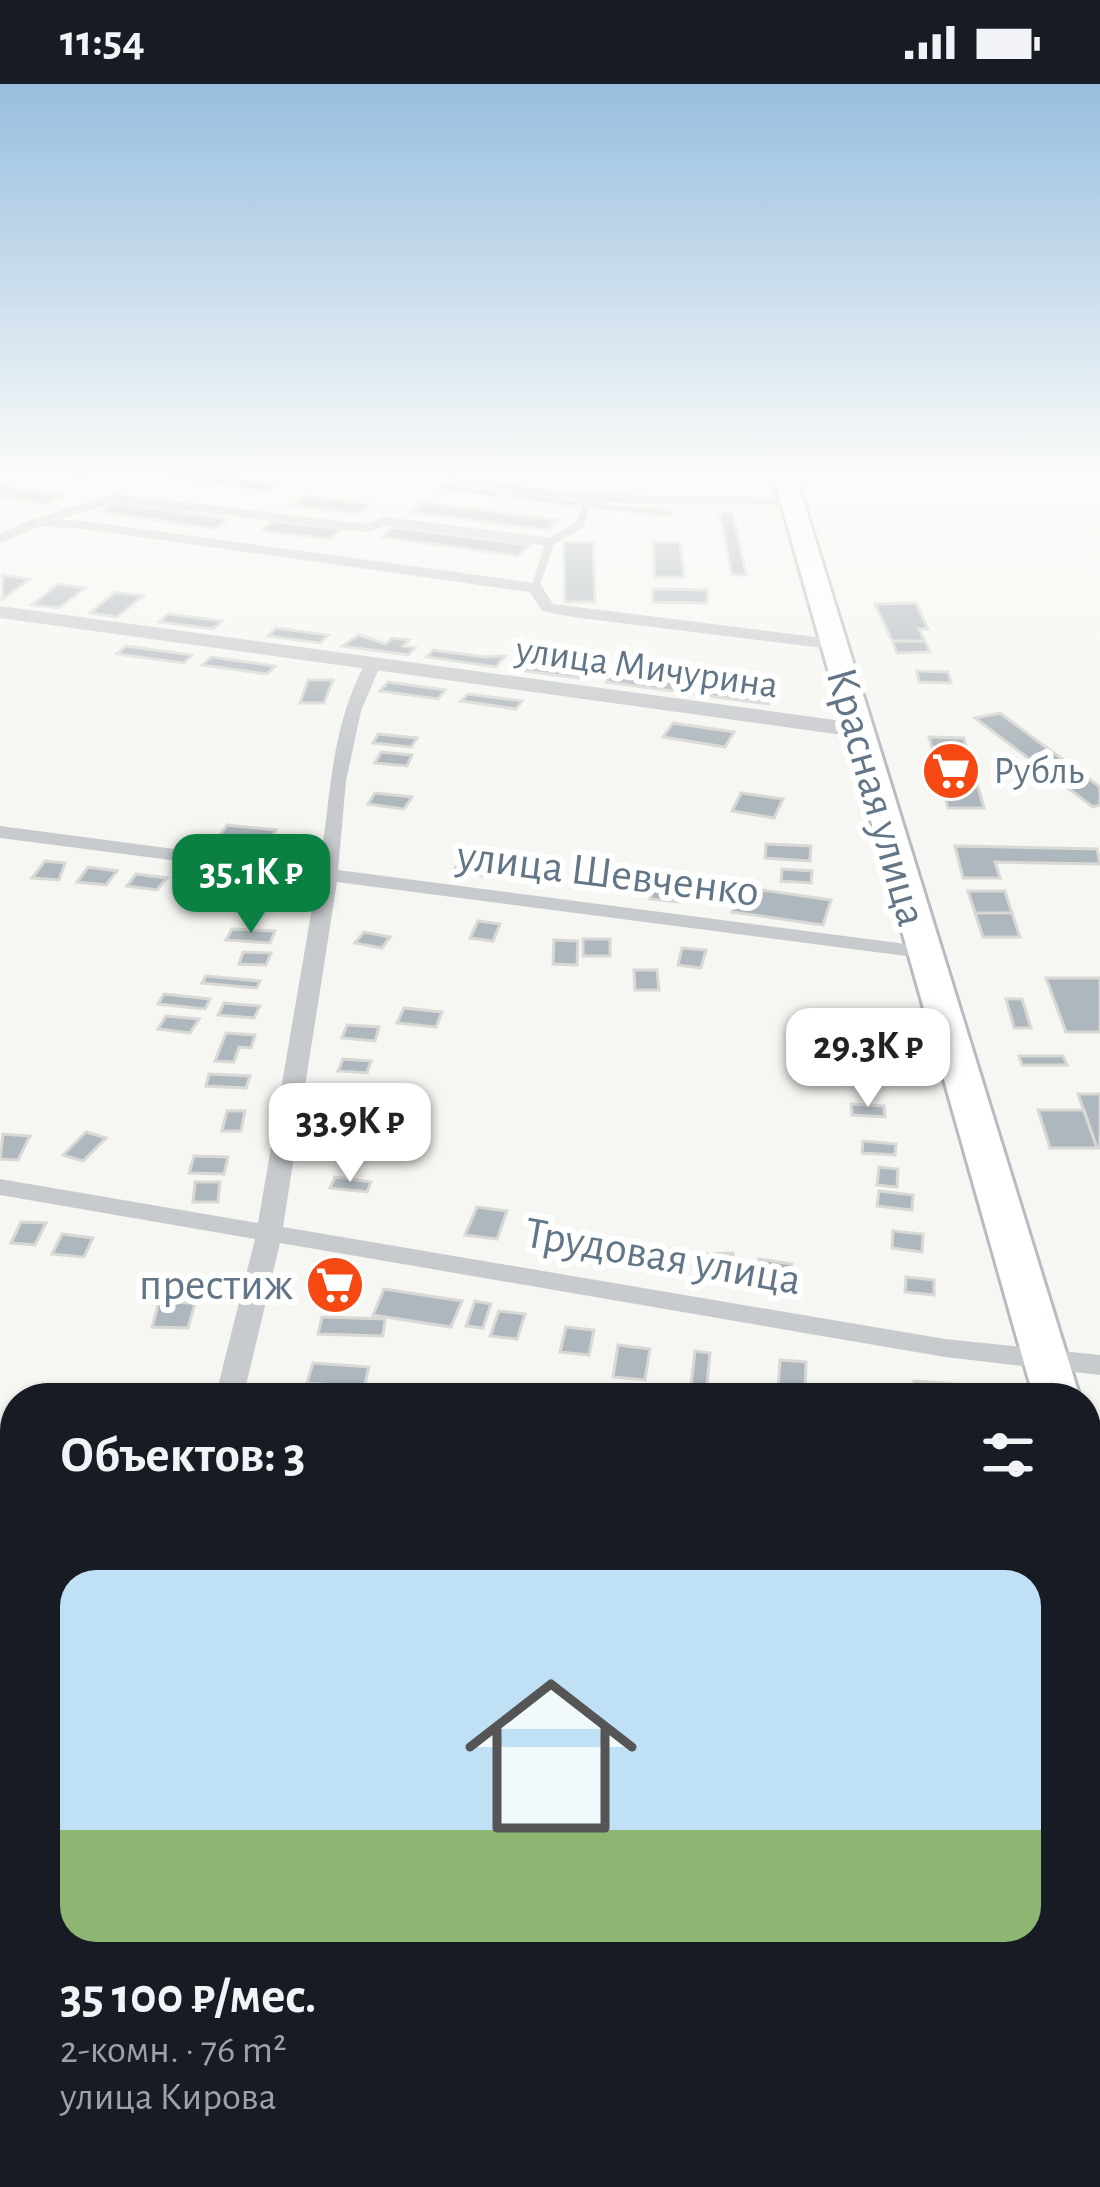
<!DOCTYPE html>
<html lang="ru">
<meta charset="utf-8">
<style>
body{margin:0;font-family:"Alegreya Sans",sans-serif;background:#242831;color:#f1f3f6;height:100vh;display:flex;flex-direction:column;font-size:45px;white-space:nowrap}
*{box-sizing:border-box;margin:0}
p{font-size:39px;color:#9ea1a6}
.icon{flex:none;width:66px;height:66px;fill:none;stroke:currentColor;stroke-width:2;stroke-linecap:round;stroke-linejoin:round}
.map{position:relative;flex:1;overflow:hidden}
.sheet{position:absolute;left:0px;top:1299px;width:1101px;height:804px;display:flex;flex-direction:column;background:#171b24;border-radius:48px 48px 0 0;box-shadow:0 3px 9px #0004}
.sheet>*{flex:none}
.price{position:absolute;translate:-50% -102px;padding:0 27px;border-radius:24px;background:#fff;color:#222;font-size:39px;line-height:78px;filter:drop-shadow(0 3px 6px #0008)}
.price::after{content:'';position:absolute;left:50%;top:72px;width:36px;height:27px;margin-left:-18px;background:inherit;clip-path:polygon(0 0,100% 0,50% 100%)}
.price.on{background:#0b8043;color:#fff}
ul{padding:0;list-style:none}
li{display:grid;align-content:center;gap:24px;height:636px;padding:0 60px}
li span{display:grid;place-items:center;height:372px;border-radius:36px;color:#555}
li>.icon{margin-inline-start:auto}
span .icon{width:216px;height:216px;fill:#fffc;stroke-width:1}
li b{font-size:51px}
h2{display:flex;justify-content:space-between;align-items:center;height:144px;padding:0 60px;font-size:51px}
.status{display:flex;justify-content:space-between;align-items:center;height:84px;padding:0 60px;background:#171b24;direction:ltr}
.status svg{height:33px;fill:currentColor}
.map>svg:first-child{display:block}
.building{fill:#aeb7bd;stroke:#d8d8d5;stroke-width:3}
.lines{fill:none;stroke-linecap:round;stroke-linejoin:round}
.primary-casing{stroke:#b8bcc0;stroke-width:6}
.service{stroke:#c8cbce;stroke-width:8}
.minor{fill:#c8cbce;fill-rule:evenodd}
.tertiary{fill:#c8cbce;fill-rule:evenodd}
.primary{fill:#fff;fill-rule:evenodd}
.labels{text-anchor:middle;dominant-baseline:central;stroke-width:12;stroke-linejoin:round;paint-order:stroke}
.far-street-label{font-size:39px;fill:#627687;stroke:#fff}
.far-poi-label{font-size:39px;fill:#627687;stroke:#fff;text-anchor:start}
.street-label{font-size:45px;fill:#627687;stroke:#fff}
.poi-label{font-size:45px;fill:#627687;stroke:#fff;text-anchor:end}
</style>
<div class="status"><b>11:54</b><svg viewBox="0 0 49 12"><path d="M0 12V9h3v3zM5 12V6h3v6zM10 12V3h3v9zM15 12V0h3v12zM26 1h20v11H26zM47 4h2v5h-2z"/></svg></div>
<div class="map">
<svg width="1100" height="2103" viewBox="0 0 1100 2103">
<rect width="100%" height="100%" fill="#f6f6f2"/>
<!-- building -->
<path class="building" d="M23,387h73l-15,9z
M160,387h32l89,12 -12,9 -116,-16z
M443,400l61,8 -5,4 -61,-7z
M0,401l63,10 -15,9 -48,-7z
M514,409l65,8 -4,5 -66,-9z
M304,412l66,8 -11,10 -67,-9z
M115,419l113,16 -13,10 -113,-17z
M422,419l136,17 -10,10 -137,-18z
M595,420l78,7 -3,5 -78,-8z
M720,429h13l13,62h-14z
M273,437l68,8 -11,10 -68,-8z
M393,443l136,18 -11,11 -136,-19z
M564,458h29l2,60h-30z
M653,458h27l4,35h-29z
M3,491l27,4 -28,21z
M58,500l27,4 -26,20 -27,-3z
M653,505l54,1v13l-54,-1z
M115,508l28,4 -26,21 -27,-4z
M916,519l12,26h-9l6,12h-33l-17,-37z
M168,530l54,7 -9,8 -54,-7z
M276,544l52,7 -8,8 -52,-7z
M359,551l27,9 6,-6 17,2 -6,6 12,2 -7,7 -66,-9z
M892,557h33l5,11 -33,1z
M126,562l66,9 -8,8 -67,-9z
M433,566l52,7 20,-1 -9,11 -69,-10z
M211,573l64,9 -8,8 -65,-9z
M524,578l45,6h24l-8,11 -68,-9z
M917,587l31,1 3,11 -32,-1z
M611,590l66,9 -5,8 -66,-9z
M308,596h25l-9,23h-24z
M388,598l57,8 -7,9 -58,-8z
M700,602l73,10 -5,8 -73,-10z
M468,610l54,7 -6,8 -55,-8z
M1000,629l100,74v18l-7,2 -118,-89z
M673,639l61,9 -9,15 -62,-10z
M378,650l39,4 -6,9 -38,-4z
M929,653l35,1 20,70h-36z
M381,668l31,3 -5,11 -32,-3z
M375,709l37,4 -8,12 -36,-5z
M741,709l42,6 -9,19 -42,-7z
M227,741l49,5 -12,19 -50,-5z
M766,760l45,2 -1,15 -45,-3z
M955,762l142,3 3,15 -105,-2 5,16h-37z
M466,767l43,6 -13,21 -43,-6z
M45,777l20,2 -6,17 -27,-2z
M88,783l29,4 -11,14 -29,-3z
M782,785l30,2 -1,12 -30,-2z
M136,790l31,4 -10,12 -30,-4z
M573,790l25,2 -2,12 -25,-1z
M657,794l29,3 -7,21 -29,-3z
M239,803l19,2 -3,4 29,3 -4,8h-51z
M742,803l89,13 -8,25 -91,-13z
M968,807h37l7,22h-37z
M975,829h37l8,24h-37z
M478,837l22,3 -7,17 -23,-3z
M232,845l43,2 -5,12 -44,-3z
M364,848l26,5 -8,11 -27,-5z
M583,855h27v17h-27z
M554,856l24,1 -1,24 -24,-1z
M682,864l24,2 -5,18 -23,-3z
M243,868l28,1 -5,12 -27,-1z
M634,886h23l2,20h-24z
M206,892l54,5 -3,7 -55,-5z
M1046,894h54v54h-34z
M164,910l46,5 -5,10 -47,-5z
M1006,915h16l9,29h-17z
M224,919l36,3 -6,12 -36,-3z
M404,924l38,4 -6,15 -39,-4z
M166,932l33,3 -9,14 -32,-4z
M347,941l32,2 -4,14 -33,-3z
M226,949l29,2 -4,13 -12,-1 -5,15 -19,-1z
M825,951l34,3v13l-35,-2z
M1019,972h44l4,9h-45z
M343,975l28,2 -4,12 -29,-2z
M836,980l35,3 -1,14 -35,-2z
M209,990l41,2 -4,12 -40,-2z
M351,1008l41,7 -8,15 -42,-7z
M1078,1010h22v54h-3z
M851,1020l33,2 1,11 -33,-2z
M1038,1026h46l13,38h-47z
M227,1027h18l-4,20h-19z
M343,1046l35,4 -7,15 -35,-5z
M86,1048l20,6 -23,23 -20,-6z
M3,1050l27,2 -12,24 -18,-1z
M863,1057l33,3 -1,11 -33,-2z
M194,1072l34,1 -4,17 -35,-1z
M879,1083l19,2 -1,18 -20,-2z
M335,1093l36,5 -4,10 -37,-4z
M195,1098h25l-2,20h-25z
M879,1107l34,4 -1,15 -35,-4z
M477,1123l30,4 -10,28 -32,-4z
M21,1138l25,1 -11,22 -24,-2z
M893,1147l30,3 -1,18 -30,-4z
M62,1150l31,4 -9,19 -32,-3z
M625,1157l3,20 -23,1 -3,-20z
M656,1165h25l4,22h-26z
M733,1169l4,22 -26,1 -3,-22z
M759,1175l33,5 -7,28 -33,-6z
M324,1192l34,3 -6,17 -34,-3z
M906,1193l28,3v15l-29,-3z
M384,1205l78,12 -11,26 -78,-12z
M475,1217l16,3 -8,24 -17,-2z
M159,1218l36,1 -7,25 -36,-1z
M499,1227l26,3 -8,25 -27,-3z
M322,1233l63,2 -2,17 -65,-2z
M566,1243l28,3 -5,25 -29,-3z
M618,1261l32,4 -5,31 -32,-3z
M695,1267l15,2 -3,33 -16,-1z
M780,1276l26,2 -1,32 -27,-3z
M313,1279l56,4 -5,20 -57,-4z
M914,1297l52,4 1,13 -52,-4z
M1086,1808l10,1 1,34 -11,-2z
M0,1895l15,1 -7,26h-8z
M0,1947l15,2v41l-15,-2z
M1086,2047l14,2v49l-19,-3 -1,-7h6z
M204,2088h61l-4,15h-60z
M643,2088h40l1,15h-40z
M734,2088h24v15h-24z
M804,2088h21l2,15h-22z
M889,2088h42v15h-42z
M1019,2088h45l1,10 -46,-5z"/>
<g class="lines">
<defs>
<path id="primary" d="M772,387h22l286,927h-46z
M1086,1395l14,4v80l-14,-5z"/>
</defs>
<!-- primary casing -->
<use href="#primary" class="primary-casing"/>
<!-- service -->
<path class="service" d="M38,438l78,-24 249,30 21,-7 164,21 30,-17 7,-22 20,-6
M535,504l15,-46"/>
<!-- minor -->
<path class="minor" d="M405,387c42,0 80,10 121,16 88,11 176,9 264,10l7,4 -7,4 -151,-1 -112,-9z
M33,435l50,2 452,62 6,2 12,19 279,35 8,5 -8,5 -260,-32 -30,-6 -12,-19 -447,-63 -43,-3 -40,17v-9z
M366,578l14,4 -19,45 -15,70 -8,89 583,76 11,6 -11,6 -584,-76 -54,345 662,112 155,16v20l-155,-18 -665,-114 -37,155h-28l40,-159 -255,-44v-16l258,44 59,-344 -317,-41v-12l319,42c13,-73 10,-138 47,-206z
M0,1704l15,4v30l-15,-4z
M1086,1960l14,3v36l-14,-3z
M75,2088h40l-3,15h-40z"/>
<!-- tertiary -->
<path class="tertiary" d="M0,522l857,117 11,7 -11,7 -857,-119z"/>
<!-- primary -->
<use href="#primary" class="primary"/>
</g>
<!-- sky -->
<linearGradient id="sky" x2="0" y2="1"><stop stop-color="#97bedf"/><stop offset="0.57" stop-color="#fbfbf9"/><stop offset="1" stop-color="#fbfbf9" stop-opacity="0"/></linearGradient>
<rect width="1100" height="681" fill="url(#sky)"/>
<!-- icons -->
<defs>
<symbol id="supermarket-disc" viewBox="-11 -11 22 22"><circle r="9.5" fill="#f64813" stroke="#fff"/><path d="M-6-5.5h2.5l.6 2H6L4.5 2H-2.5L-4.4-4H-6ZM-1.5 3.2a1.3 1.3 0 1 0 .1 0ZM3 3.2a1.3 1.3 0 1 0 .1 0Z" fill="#fff"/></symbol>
</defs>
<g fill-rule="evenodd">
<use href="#supermarket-disc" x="918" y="654" width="66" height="66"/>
<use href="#supermarket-disc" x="302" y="1168" width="66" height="66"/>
</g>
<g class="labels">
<!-- far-street labels -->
<g class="far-street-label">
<text transform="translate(647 584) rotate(8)">улица Мичурина</text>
</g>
<!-- far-poi labels -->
<g class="far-poi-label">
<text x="993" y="687">Рубль</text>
</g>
<!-- street labels -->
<g class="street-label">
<text transform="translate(876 713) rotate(74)">Красная улица</text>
<text transform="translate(608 790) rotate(7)">улица Шевченко</text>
<text transform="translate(663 1173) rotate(10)">Трудовая улица</text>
</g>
<!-- poi labels -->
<g class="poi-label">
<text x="293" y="1201">престиж</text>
</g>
</g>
</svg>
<b class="price on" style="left:251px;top:852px">35.1K ₽</b>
<b class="price" style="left:868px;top:1026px">29.3K ₽</b>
<b class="price" style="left:350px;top:1101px">33.9K ₽</b>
<section class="sheet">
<h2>Объектов: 3<svg class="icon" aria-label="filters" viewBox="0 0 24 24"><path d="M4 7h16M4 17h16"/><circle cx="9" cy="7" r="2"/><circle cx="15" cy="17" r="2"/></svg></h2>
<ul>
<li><span style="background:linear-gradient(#bfe0f5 70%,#8fb573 0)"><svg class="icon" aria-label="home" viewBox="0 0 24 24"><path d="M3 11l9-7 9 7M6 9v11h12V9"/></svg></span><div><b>35 100 ₽/мес.</b><p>2-комн. · 76 m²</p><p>улица Кирова</p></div></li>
</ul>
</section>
</div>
